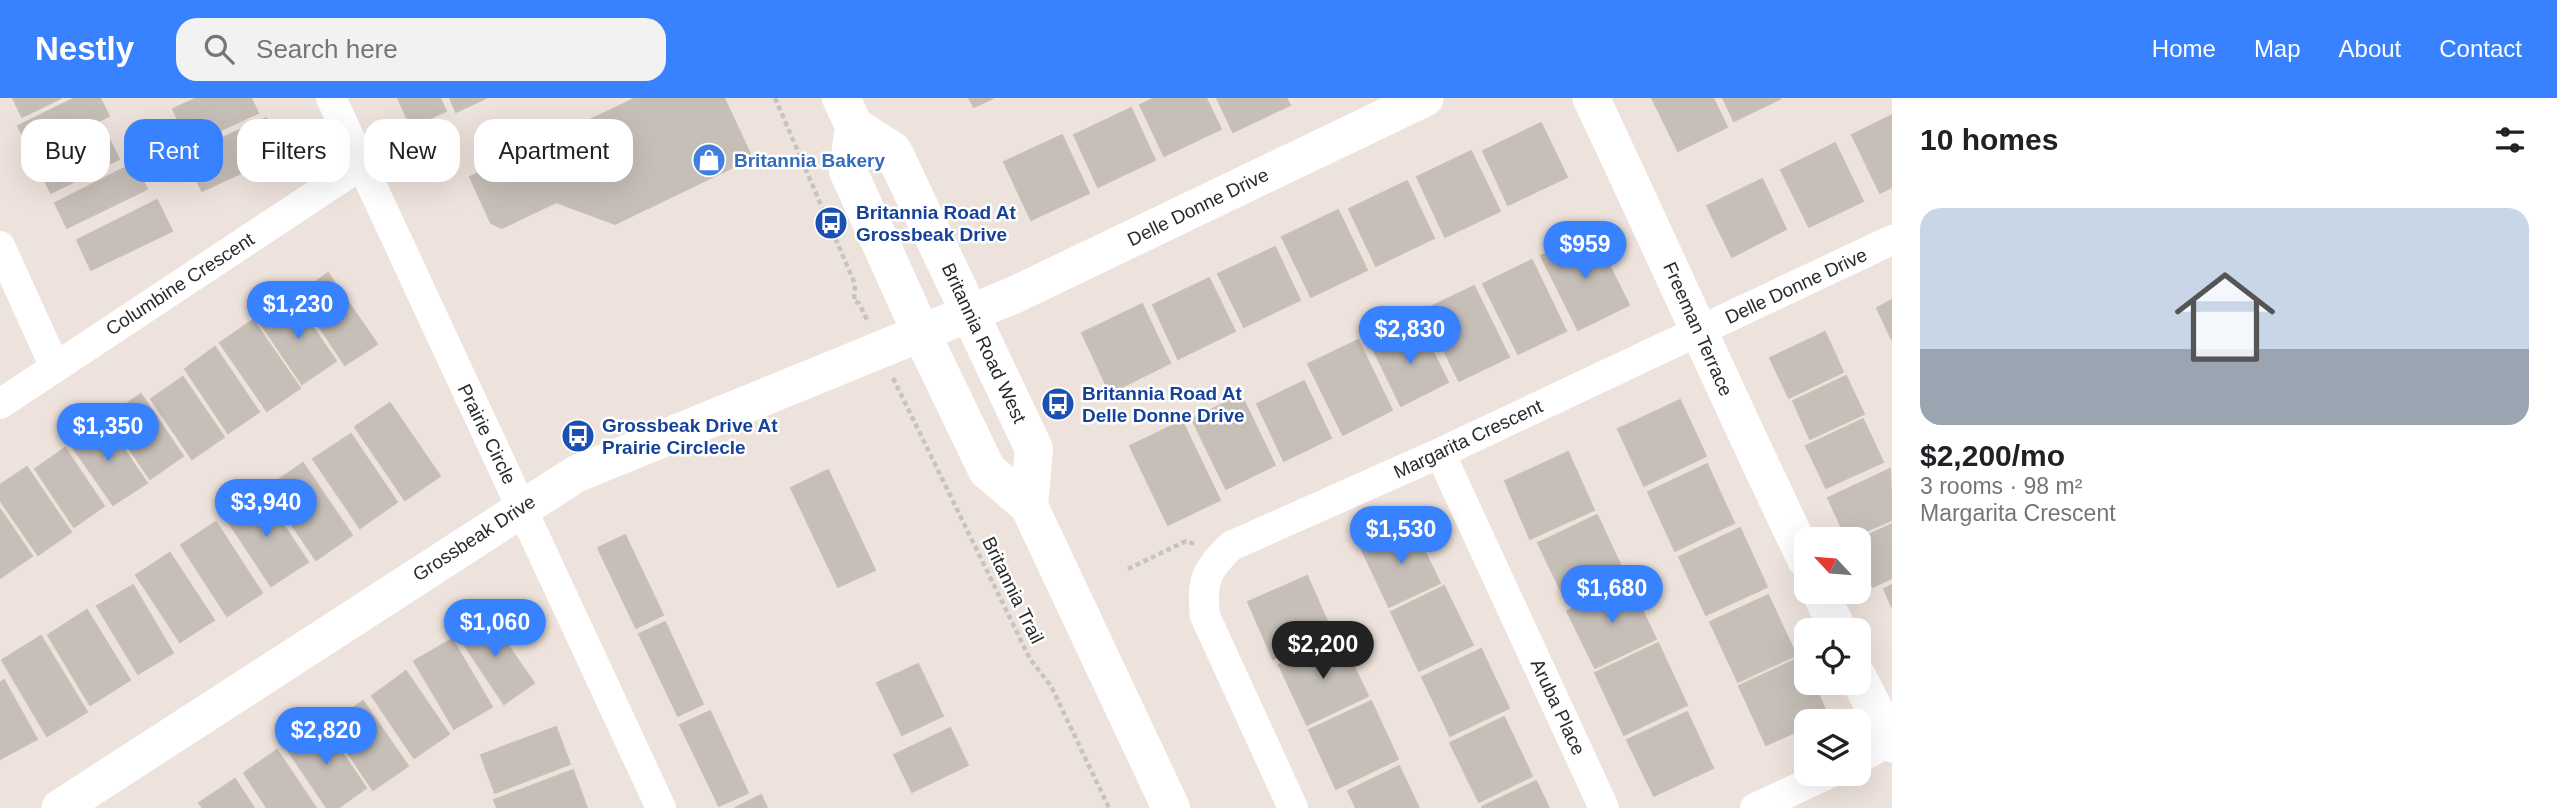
<!DOCTYPE html>
<meta charset="utf-8">
<style>
body{margin:0;font-family:Helvetica,sans-serif;background:#f2f2f2;color:#202124;height:100vh;display:flex;flex-direction:column;font-size:26px;white-space:nowrap}
*{box-sizing:border-box;margin:0}
p{font-size:23px;color:#757577}
.icon{flex:none;width:38px;height:38px;fill:none;stroke:currentColor;stroke-width:2;stroke-linecap:round;stroke-linejoin:round}
.map{position:relative;flex:1;overflow:hidden}
.drawer{display:flex;flex-direction:column;background:#fff;width:665px}
.drawer>*{flex:none}
.guide{position:absolute;left:21px;top:21px;width:665px;height:63px;display:flex;gap:14px}
.needle{width:46px;rotate:296deg}
.buttons{position:absolute;left:1794px;top:429px;display:grid;gap:14px}
.buttons a{display:grid;place-items:center;width:77px;height:77px;border-radius:14px;background:#fff;box-shadow:0 7px 28px #0002;font-size:35px}
.price{position:absolute;translate:-50% -60px;padding:0 16px;border-radius:24px;background:#3881ff;color:#fff;font-size:23px;line-height:46px;filter:drop-shadow(0 2px 4px #0008)}
.price::after{content:'';position:absolute;left:50%;top:42px;width:21px;height:16px;margin-left:-10px;background:inherit;clip-path:polygon(0 0,100% 0,50% 100%)}
.price.on{background:#222;color:#fff}
ul{padding:0;list-style:none}
li{display:grid;align-content:center;gap:14px;height:371px;padding:0 28px}
li span{display:grid;place-items:center;height:217px;border-radius:21px;color:#555}
li>.icon{margin-inline-start:auto}
span .icon{width:126px;height:126px;fill:#fffc;stroke-width:1}
li b{font-size:30px}
h2{display:flex;justify-content:space-between;align-items:center;height:84px;padding:0 28px;font-size:30px}
.pill{padding:0 24px;border-radius:21px;background:#fff;box-shadow:0 7px 28px #0002;font-size:24px;line-height:63px}
.pill.on{background:#3881ff;color:#fff}
header{display:flex;align-items:center;gap:42px;box-sizing:border-box;height:98px;padding:0 35px;background:#3881ff;color:#fff}
header strong{font-size:33px}
nav{display:flex;gap:38px;margin-inline-start:auto;font-size:24px}
.search{width:490px;height:63px;background:#f2f2f2;display:flex;align-items:center;gap:18px;box-sizing:border-box;padding:0 24px;border-radius:21px;color:#757577;font-size:26px}
main{display:flex;flex:1;min-height:0}
.map>svg:first-child{display:block}
.building{fill:#c6bfb8;stroke:#cabfb6;stroke-width:2}
.lines{fill:none;stroke-linecap:round;stroke-linejoin:round}
.path{stroke:#c4c4c4;stroke-width:4.5;stroke-dasharray:5 3.5;stroke-linecap:butt}
.minor{stroke:#fff;stroke-width:30}
.tertiary{stroke:#fff;stroke-width:37}
.secondary{stroke:#fff;stroke-width:38}
.labels{text-anchor:middle;dominant-baseline:central;stroke-width:5;stroke-linejoin:round;paint-order:stroke}
.shop-label{font-size:19px;font-weight:bold;fill:#366cbe;stroke:#fff;text-anchor:start}
.street-label{font-size:19px;fill:#2b2b2b;stroke:#fff}
.transit-label{font-size:19px;font-weight:bold;fill:#164399;stroke:#fff;text-anchor:start}
</style>
<header>
<strong>Nestly</strong>
<div class="search"><svg class="icon" aria-label="search" viewBox="0 0 24 24"><circle cx="10" cy="10" r="6"/><path d="M15 15l6 6"/></svg>Search here</div>
<nav><a>Home</a><a>Map</a><a>About</a><a>Contact</a></nav>
</header>
<main>
<div class="map">
<svg width="1892" height="710" viewBox="0 0 1892 710">
<rect width="100%" height="100%" fill="#eee3dc"/>
<!-- building -->
<path class="building" d="M13,0h48l-39,19z
M75,0h25l9,18 -77,38 -14,-28z
M197,0h54l7,15 -69,32 -16,-36z
M398,0h42l6,13 -35,16z
M450,0h36l-30,14z
M636,0h88l28,60 -137,66 -59,-22 -54,26 -11,-5 -21,-46z
M969,0h24l-19,9z
M1155,0h51l15,31 -57,27 -24,-51z
M1217,0h69l4,7 -57,27z
M1652,0h61l14,29 -49,24z
M1723,0h56l1,1 -46,22z
M1131,10l24,52 -57,27 -24,-52z
M1892,17v72l-12,6 -28,-58z
M266,20l16,36 -80,37 -17,-36z
M1541,25l26,54 -59,28 -25,-54z
M106,35l13,26 -68,34 -13,-26z
M1062,37l27,58 -58,27 -27,-58z
M1835,45l28,58 -54,26 -28,-57z
M1471,53l29,60 -55,26 -28,-60z
M134,65l13,26 -80,39 -12,-25z
M1762,81l24,50 -54,28 -25,-51z
M1407,83l27,57 -58,28 -27,-57z
M157,102l15,31 -81,39 -14,-30z
M1338,112l29,60 -56,27 -29,-60z
M1592,133l37,74 -51,25 -37,-74z
M1275,149l25,53 -56,27 -26,-53z
M1532,162l34,71 -48,23 -35,-70z
M328,175l49,71 -32,21 -47,-70z
M1209,180l26,53 -57,28 -25,-54z
M1474,188l35,71 -50,24 -35,-71z
M293,200l43,63 -34,23 -43,-63z
M1892,202v40l-15,-32z
M1142,206l28,59 -60,30 -28,-60z
M253,222l47,68 -33,23 -47,-68z
M1420,228l28,56 -47,24 -28,-57z
M1825,234l18,40 -54,26 -19,-40z
M1358,242l34,70 -49,25 -35,-71z
M215,249l44,65 -31,21 -43,-64z
M1846,278l18,38 -54,25 -17,-38z
M183,279l41,60 -32,22 -41,-60z
M1304,283l27,57 -47,23 -27,-57z
M141,296l42,62 -33,23 -42,-62z
M1241,297l34,70 -49,24 -34,-70z
M1680,302l26,56 -62,30 -26,-57z
M390,305l50,73 -35,24 -50,-73z
M1863,321l20,43 -57,26 -20,-42z
M104,322l43,63 -34,22 -43,-62z
M1182,323l38,79 -52,25 -38,-79z
M351,336l46,68 -37,26 -47,-69z
M65,350l39,58 -30,21 -39,-58z
M1568,354l26,58 -64,29 -25,-58z
M303,365l49,72 -36,25 -49,-72z
M1707,366l27,59 -59,28 -27,-59z
M27,369l44,65 -33,23 -38,-55v-15z
M1890,371l2,51 -45,19 -19,-41z
M828,372l47,100 -37,17 -47,-99z
M261,393l47,71 -37,24 -47,-71z
M0,411l32,47 -32,22z
M1597,417l28,60 -58,28 -29,-60z
M216,424l46,71 -35,23 -46,-71z
M1892,426v54l-19,9 -15,-31v-16z
M1412,427l28,58 -51,24 -27,-57z
M1740,430l27,59 -61,28 -27,-58z
M625,437l38,80 -27,13 -38,-80z
M170,455l44,67 -34,22 -44,-67z
M1307,478l25,56 -59,27 -25,-57z
M1628,483l28,58 -61,29 -28,-57z
M133,487l40,68 -35,21 -41,-68z
M1892,487v22l-8,-18z
M1444,488l29,59 -54,26 -28,-59z
M1768,497l28,60 -58,27 -28,-60z
M87,512l43,70 -40,25 -42,-70z
M486,516l48,69 -30,21 -47,-70z
M665,524l38,82 -25,12 -39,-82z
M41,538l46,76 -40,24 -45,-76z
M1339,538l29,60 -61,29 -28,-60z
M452,541l40,68 -38,22 -40,-68z
M1658,545l29,62 -63,30 -29,-62z
M1481,551l28,59 -59,28 -28,-59z
M1801,559l5,11v14h7l15,34 -10,5h-12v6l-40,18 -27,-59z
M918,566l25,52 -41,19 -25,-52z
M406,573l43,63 -35,24 -42,-62z
M4,582l33,59 -37,20v-76z
M363,603l45,65 -35,24 -44,-65z
M1371,603l27,58 -62,30 -27,-59z
M710,613l38,82 -29,13 -39,-81z
M1687,614l26,56 -59,28 -27,-56z
M1504,619l28,59 -53,26 -29,-59z
M321,623l45,67 -28,20h-11l-42,-62z
M556,629l14,37 -75,29 -14,-38z
M950,630l18,37 -56,27 -18,-37z
M277,652l39,58h-49l-23,-35z
M1399,668l20,42h-63l-8,-17z
M573,672l14,38h-90l-3,-8z
M235,681l19,29h-51l-4,-5z
M1536,683l13,27h-67v-1z
M761,697l6,13h-32z"/>
<g class="lines">
<!-- path -->
<path class="path" d="M775,0l80,186 -1,17 5,2 9,19
M893,280l137,281 21,27 58,122
M1128,471l58,-28 8,3"/>
<!-- minor -->
<path class="minor" d="M331,0l330,710
M0,148l55,121
M0,306l361,-239
M1440,355l164,355
M1858,661l34,-19
M1293,710l-88,-192c-4,-35 1,-46 26,-70l209,-93 452,-213
M1755,710l73,-34"/>
<!-- tertiary -->
<path class="tertiary" d="M1591,0c73,154 141,309 215,462
M1820,494l18,38
M1858,579l34,67
M60,710l516,-334 436,-178 413,-198"/>
<!-- secondary -->
<path class="secondary" d="M841,0l13,28 39,25 141,298 -5,57
M854,28l-6,45 74,164 65,135 42,36 142,302"/>
</g>
<!-- icons -->
<defs>
<symbol id="shop-disc" viewBox="-11 -11 22 22"><circle r="9.5" fill="#3f7fe0" stroke="#fff"/><path d="M-5-2.5h2.3a2.7 3.5 0 0 1 5.4 0H5L5.5 6h-11ZM-1.5-2.5h3a1.5 2.3 0 0 0-3 0Z" fill="#fff"/></symbol>
<symbol id="bus-disc" viewBox="-11 -11 22 22"><circle r="9.5" fill="#1a4fb4" stroke="#fff"/><path d="M-5-6H5V4H4V6H2V4H-2V6H-4V4H-5ZM-3.5-4V0h7V-4ZM-3.5 1.2v1.5H-2V1.2ZM2 1.2v1.5H3.5V1.2Z" fill="#fff"/></symbol>
</defs>
<g fill-rule="evenodd">
<use href="#shop-disc" x="690" y="43" width="38" height="38"/>
<use href="#bus-disc" x="812" y="106" width="38" height="38"/>
<use href="#bus-disc" x="1039" y="287" width="38" height="38"/>
<use href="#bus-disc" x="559" y="319" width="38" height="38"/>
</g>
<g class="labels">
<!-- shop labels -->
<g class="shop-label">
<text x="734" y="62">Britannia Bakery</text>
</g>
<!-- street labels -->
<g class="street-label">
<text transform="translate(1198 109) rotate(-26)">Delle Donne Drive</text>
<text transform="translate(180 186) rotate(-33)">Columbine Crescent</text>
<text transform="translate(1796 188) rotate(-25)">Delle Donne Drive</text>
<text transform="translate(1698 231) rotate(66)">Freeman Terrace</text>
<text transform="translate(984 245) rotate(65)">Britannia Road West</text>
<text transform="translate(487 336) rotate(64)">Prairie Circle</text>
<text transform="translate(1468 341) rotate(-25)">Margarita Crescent</text>
<text transform="translate(474 440) rotate(-33)">Grossbeak Drive</text>
<text transform="translate(1013 492) rotate(64)">Britannia Trail</text>
<text transform="translate(1558 609) rotate(65)">Aruba Place</text>
</g>
<!-- transit labels -->
<g class="transit-label">
<text x="856" y="114">Britannia Road At<tspan x="856" dy="22">Grossbeak Drive</tspan></text>
<text x="1082" y="295">Britannia Road At<tspan x="1082" dy="22">Delle Donne Drive</tspan></text>
<text x="602" y="327">Grossbeak Drive At<tspan x="602" dy="22">Prairie Circlecle</tspan></text>
</g>
</g>
</svg>
<div class="buttons">
<a><svg class="needle" viewBox="-14 -14 28 28"><path d="M0-13l5 13h-10z" fill="#e53935"/><path d="M0 13l5-13h-10z" fill="#757577"/></svg></a>
<a><svg class="icon" aria-label="locate" viewBox="0 0 24 24"><circle cx="12" cy="12" r="6"/><path d="M12 2v4M12 18v4M2 12h4M18 12h4"/></svg></a>
<a><svg class="icon" aria-label="layers" viewBox="0 0 24 24"><path d="M12 4l9 5-9 5-9-5zM3 14l9 5 9-5"/></svg></a>
</div>
<b class="price" style="left:1585px;top:183px">$959</b>
<b class="price" style="left:298px;top:243px">$1,230</b>
<b class="price" style="left:1410px;top:268px">$2,830</b>
<b class="price" style="left:108px;top:365px">$1,350</b>
<b class="price" style="left:266px;top:441px">$3,940</b>
<b class="price" style="left:1401px;top:468px">$1,530</b>
<b class="price" style="left:1612px;top:527px">$1,680</b>
<b class="price" style="left:495px;top:561px">$1,060</b>
<b class="price on" style="left:1323px;top:583px">$2,200</b>
<b class="price" style="left:326px;top:669px">$2,820</b>
<div class="guide">
<a class="pill">Buy</a>
<a class="pill on">Rent</a>
<a class="pill">Filters</a>
<a class="pill">New</a>
<a class="pill">Apartment</a>
</div>
</div>
<section class="drawer">
<h2>10 homes<svg class="icon" aria-label="filters" viewBox="0 0 24 24"><path d="M4 7h16M4 17h16"/><circle cx="9" cy="7" r="2"/><circle cx="15" cy="17" r="2"/></svg></h2>
<ul>
<li><span style="background:linear-gradient(#c9d6e8 65%,#9aa5b1 0)"><svg class="icon" aria-label="home" viewBox="0 0 24 24"><path d="M3 11l9-7 9 7M6 9v11h12V9"/></svg></span><div><b>$2,200/mo</b><p>3 rooms · 98 m²</p><p>Margarita Crescent</p></div></li>
</ul>
</section>
</main>
